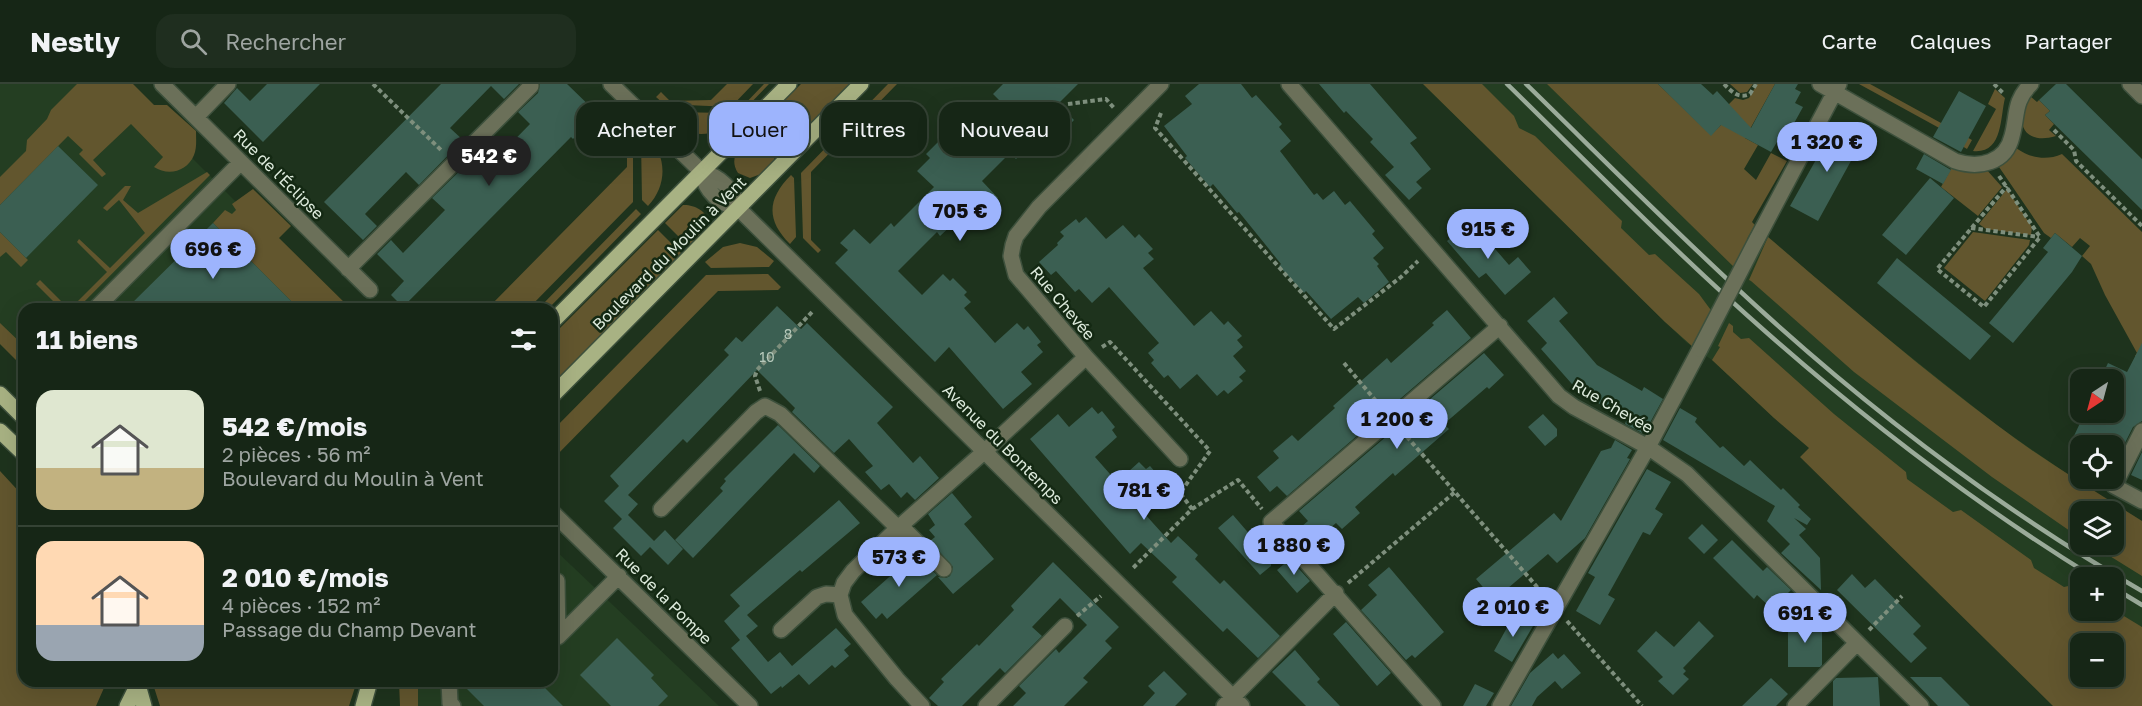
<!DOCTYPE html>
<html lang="fr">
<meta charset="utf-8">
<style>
body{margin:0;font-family:"Golos Text",sans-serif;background:#1f2e1f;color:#f1f3f6;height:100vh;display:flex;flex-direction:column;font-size:22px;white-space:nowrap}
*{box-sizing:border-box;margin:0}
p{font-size:20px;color:#9ea5a1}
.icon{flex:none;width:33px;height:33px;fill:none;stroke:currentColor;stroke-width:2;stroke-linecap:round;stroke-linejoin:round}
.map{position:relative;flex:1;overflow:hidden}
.panel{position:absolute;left:18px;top:219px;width:540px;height:384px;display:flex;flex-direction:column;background:#162616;border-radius:18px;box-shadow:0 6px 24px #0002,0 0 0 2px #354335}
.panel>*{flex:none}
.hud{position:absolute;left:576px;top:18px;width:570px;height:54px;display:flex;gap:12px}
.needle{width:39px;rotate:216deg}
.buttons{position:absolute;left:2070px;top:285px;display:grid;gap:12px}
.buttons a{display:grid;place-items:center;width:54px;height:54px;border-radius:12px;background:#162616;box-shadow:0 6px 24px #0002,0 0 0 2px #354335;font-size:30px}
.price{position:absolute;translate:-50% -51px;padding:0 14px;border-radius:21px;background:#9db4fd;color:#111;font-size:20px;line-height:39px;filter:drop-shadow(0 2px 3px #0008)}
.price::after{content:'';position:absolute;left:50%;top:36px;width:18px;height:14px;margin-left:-9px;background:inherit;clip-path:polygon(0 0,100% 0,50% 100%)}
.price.active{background:#222;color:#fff}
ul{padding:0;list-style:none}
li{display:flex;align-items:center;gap:18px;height:150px;padding:0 18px}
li+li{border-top:2px solid #354335}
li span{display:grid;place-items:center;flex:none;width:168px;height:120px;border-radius:18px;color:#555}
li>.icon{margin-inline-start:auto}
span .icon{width:72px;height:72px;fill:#fffc;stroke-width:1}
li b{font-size:26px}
h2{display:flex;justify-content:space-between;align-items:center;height:72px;padding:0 18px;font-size:26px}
.chip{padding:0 21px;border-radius:18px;background:#162616;box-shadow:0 6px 24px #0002,0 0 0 2px #354335;font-size:21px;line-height:54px}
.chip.active{background:#9db4fd;color:#111}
header{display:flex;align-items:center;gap:36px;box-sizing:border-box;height:84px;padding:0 30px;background:#162616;border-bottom:2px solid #354335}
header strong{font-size:28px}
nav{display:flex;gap:33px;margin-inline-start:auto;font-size:21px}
.search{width:420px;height:54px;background:#1f2e1f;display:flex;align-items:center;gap:15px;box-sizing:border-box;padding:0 21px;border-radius:18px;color:#9ea5a1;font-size:22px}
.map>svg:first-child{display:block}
.built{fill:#243e22;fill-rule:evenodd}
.green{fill:#62562e;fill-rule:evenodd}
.building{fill:#3b5f52}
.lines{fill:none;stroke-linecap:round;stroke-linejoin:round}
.minor-casing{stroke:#3d503c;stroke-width:18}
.major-casing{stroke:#3d503c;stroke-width:18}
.path{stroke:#7e8f7d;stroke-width:4;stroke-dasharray:4.5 3;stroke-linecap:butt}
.minor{stroke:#6b7059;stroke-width:15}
.major{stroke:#a8b283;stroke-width:15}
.rail{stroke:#9bab9a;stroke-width:4.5}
.minor-bridge-casing{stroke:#3d503c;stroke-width:18;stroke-linecap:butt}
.minor-bridge{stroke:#6b7059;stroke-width:15}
.labels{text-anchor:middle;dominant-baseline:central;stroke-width:5;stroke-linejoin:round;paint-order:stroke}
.number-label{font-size:14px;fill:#b5c8ba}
.street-label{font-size:16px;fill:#deebdd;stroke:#142913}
</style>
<header>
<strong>Nestly</strong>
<div class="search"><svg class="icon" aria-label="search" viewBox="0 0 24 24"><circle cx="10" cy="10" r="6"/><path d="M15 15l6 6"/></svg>Rechercher</div>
<nav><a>Carte</a><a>Calques</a><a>Partager</a></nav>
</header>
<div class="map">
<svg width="2142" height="622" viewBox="0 0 2142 622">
<rect width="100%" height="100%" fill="#1e331d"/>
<!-- built -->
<path class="built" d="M0,0h118l225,225h-319v59l-24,-24z
M1423,0h189l140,139 115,99 131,104 78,54 66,41v152l-28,-29 -340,-226 -62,-58 -25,-17 -22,-21zM2080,428h34v32h-34zM2080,494h34v32h-34z
M552,463l167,159h-301v-25h134z"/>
<!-- green -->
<path class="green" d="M77,0h56l21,21h13l29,26c0,8 1,17 -2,24 -7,17 -26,21 -40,12l9,-10 -32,-33 -38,36 13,14 -4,3 -23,-23 4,-4 -15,-14 -68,69v-28l26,-26 1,-11 20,-21 4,-9z
M727,0h26l-22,23 -67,-3 -8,-7 5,-5 9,9 41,-1z
M764,0h5l-27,28 -3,-2z
M801,0h48l-65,67 -25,-25z
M888,0h9l-86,88v68l10,10 -3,3 -15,-15 -2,-65z
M1423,0h59l32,32 5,12 16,8 87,85 -1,7 28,27 6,-1 44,40 14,19 -20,34 -28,-25z
M1547,0h111l53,51 21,-21 -7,-6 10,-10 8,2 6,-2 8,-14h18l-30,54 13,7 -14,24 12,11 15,-27 16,8 -35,61 3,3 -8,14 5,3 -15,28z
M1730,0h23l-6,8 -7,1z
M1859,0h11l102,56 -5,9 -10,-6 -5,-8z
M1995,5l10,9c-5,20 -2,56 -32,53l23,-42 -8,-5z
M2030,12l7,6 2,-2 11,11 -5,4 9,9 -5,6 7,6c-33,10 -43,-15 -26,-40z
M669,28l60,1 6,6c-22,22 -50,18 -72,-1z
M624,47l9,8v63l-105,107h-41l140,-142v-24l-7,-8z
M647,51c20,20 21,50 1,71l-6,-6 -1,-59z
M751,52l24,23 -14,15 -11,4 -12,-5c-10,-16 2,-26 13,-37z
M2016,64c14,10 30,13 46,6l80,78v127l-7,-3 2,-3 -32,-58 -14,-31 -9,-8 8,-10 -10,-8 -8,9 -17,-14 -4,5 -7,-5 -47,-69z
M1952,83l34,2 16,18 -24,29 -37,-29z
M207,88l3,3 -133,134h-7l37,-37 -30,-30 2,-3 31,29 35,-35 -26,-33 -12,11 -4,-3 22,-22h6l-8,14 15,13z
M791,91l3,3 2,59 -6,7c-24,-24 -23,-45 1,-69z
M253,105l38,37 -12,12 72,71h-52l-86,-86 12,-13 7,4 4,-4 -4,-6z
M2007,105l25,38 -1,8 -45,-6 -7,-5z
M683,121c12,-1 31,9 22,23 -4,7 -11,12 -17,18l-23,-23z
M636,125l5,5 -93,95h-10z
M658,146l23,23 -129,132v-49z
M0,148l28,28 -7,7 -15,-15 -6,5z
M1973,148l57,8 -1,5 -44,56 -41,-33z
M1768,153c75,64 150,129 229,188 46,35 96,65 145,96v55l-50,-31 22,-1v-32h-34v25l-10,-6 -78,-54 -138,-105 -103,-91 -2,-1z
M740,159l17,4 17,14 -5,6 -58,1 -6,-6 18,-15z
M768,190l13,13 -3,3 -60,1 -166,169v-29l154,-156z
M40,196l29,29h-8l-25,-25z
M0,239l24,23v16l-3,3 -21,-21z
M1729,239l4,3v6l8,7 8,-1 85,76 72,58 1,7 46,33 8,-2 70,50 3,8 30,19 9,-2 7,4v21h34l28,17v79h-89l-253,-249 9,-9 -35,-30 -62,-58 8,-13 -2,-1zM2080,560h34v32h-34z
M0,387l24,26v184h83l-11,25h-96z
M152,597h205l-8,25h-189z
M399,597h19v25h-18z"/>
<!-- building -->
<path class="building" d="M267,0h53l-57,58 -39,-39 13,-15 13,13z
M441,0h78l-15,15 -13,-13 -41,42 13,12 -44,45 -13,-13 -41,42 12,12 -14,14 -39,-38z
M540,0h27l31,30 -25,25 -2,-2 -168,170 -12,-12 13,-14 -27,-27 14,-14 12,13 42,-43 -13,-12 45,-44 12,12 41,-42 -12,-12 20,-19z
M1003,0h75l-20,20 16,16 -12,13 4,3 -15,15 -4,-4 -6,7 -10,-10 -15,15 -6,-6 -28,28 16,17 -13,13 3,3 -14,14 -3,-4 -7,7 -9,-9 -15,14 -3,-4 -39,39 24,24 21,-21 7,7 3,-3 14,14 -3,3 7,7 -7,6 31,35 22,-20 7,7 4,-4 13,16 -4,3 6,7 -22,20 11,12 -29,25 -54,-62 -14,15 -100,-99 13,-13 -8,-7 14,-14 16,15 21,-21 3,4 40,-40 -17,-16 13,-13 -4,-4 14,-14 4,4 7,-7 10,10 14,-14 6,6 29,-28 -17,-17z
M1199,0h42l11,14 4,-3 26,29 -3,3 12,14 -11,10 34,44 3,-2 6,7 11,-9 11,14 5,-4 25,30 -3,3 12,14 -11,10 6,6 -2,2 12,16 -25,21 -6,-6 -27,22 -25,-28 -2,2 -25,-27 2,-2 -42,-52 -2,1 -24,-29 -3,3 -25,-29 2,-2 -23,-30 28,-22 -7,-8z
M1319,0h51l47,54 -7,5 21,26 -15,13 6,6 -13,12 -24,-25 9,-8 -24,-25 3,-3 -27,-28 -2,2z
M1658,0h43l12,11 4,-4 34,37 24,-44h23l-3,5 6,3 -6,11 8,4 -21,38 -5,-3 -6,10 -50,-27 -10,11z
M2056,0h10l76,75v51l-97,-95 5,-4 -11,-11z
M1959,7l27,15 -25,46 -28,-15z
M1836,40l27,15 -45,82 -28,-15z
M58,62l40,39 -72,73 -26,-26v-27z
M1924,70l27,16 -8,14 -27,-15z
M1930,94l24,20 -48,57 -24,-20z
M1086,133l20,22 17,-14 12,13 4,-4 14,15 -5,4 6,6 -11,9 51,58 17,-15 13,14 4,-4 14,15 -5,4 6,7 -10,9 13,15 -7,6 4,4 -15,13 -4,-4 -7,6 -20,-22 -17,15 -12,-14 -4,3 -13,-15 3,-3 -6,-7 11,-10 -50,-56 -17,16 -13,-14 -4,3 -19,-21 -5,4 -12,-13 19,-17 -1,-2 7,-7 -4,-4 16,-13 3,4z
M213,139l86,86h-173z
M1462,144l6,8 9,-8 32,37 9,-8 13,15 -26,23 -19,-22 -7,5 -32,-37z
M2055,149l27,23 -10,16 -59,71 -24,-20 59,-71 -5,-4z
M1897,174l94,78 -21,24 -93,-77z
M1554,213l14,16 -9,8 38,44 45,26 2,-4 19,12 -17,31 -2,-1 -2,4 -17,-9 1,-3 -14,-10 -33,-19 -38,-43 6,-6 -20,-22z
M777,222l24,23 6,-6 86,84 -16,16 36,40 7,-7 19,22 -24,22 -8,-8 -6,6 -12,-14 -8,6 -16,-18 8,-6 -24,-27 -15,14 -42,-41 3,-4 -38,-38 -70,73 -4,-4 -55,56 10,9 -10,11 26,26 11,-11 18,19 -15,16 -18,-18 -9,9 -28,-28 9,-9 -18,-18 15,-15 -9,-10 119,-121 -5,-5 12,-13 6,5z
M1447,226l24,28 -184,158 -10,-10 -7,6 -13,-15 22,-19 -6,-7 19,-16 6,6 37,-33 -2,-2 54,-48 4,5 43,-38 -2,-2z
M2142,259v78l-9,6 -19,38v-19h-26l-15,-8 8,-17 -2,-1 4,-8h31v-32h-14l8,-17 19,9z
M1484,269l20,22 -15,14 -2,-2 -43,37 5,5 -54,47 -2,-3 -38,34 5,6 -18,16 -6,-6 -22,19 -13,-15 7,-6 -9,-10z
M1092,323l6,7 4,-3 13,16 -3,3 5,7 -22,20 22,25 22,-20 7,7 4,-3 13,15 -3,3 6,8 -23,20 28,31 7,-7 20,19 -3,4 25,25 4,-4 56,56 -22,22 -31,-30 -4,4 -51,-50 5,-5 -36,-34 -11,11 -100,-115 28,-25 11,13z
M1680,324l17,10 -2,4 25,26 3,-2 21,20 6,-6 31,30 2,-2 17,17 -2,2 13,12 -4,6 -13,-7 12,11 -7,6 21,23 1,32 -40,-37 9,-9 -23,-23 8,-15 -112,-66z
M1543,330l14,15v7l-12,10 -17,-19z
M778,341l42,41 -6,7 -20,-20 -101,105 -18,-18 48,-49 -3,-3 6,-7 -2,-2z
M1615,356l17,10 -5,8 3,1 -45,79 -28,25 -9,-9 -54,46 -18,-21 78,-66 7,8 40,-70 10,-3z
M2142,368v28l-11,-5z
M1647,385l24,13 -16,27 8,5 -13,21 -7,-3 -35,63 7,4 -15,26 -24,-14 19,-34 -7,-4z
M952,409l20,24 -8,7 30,35 -41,35 -15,-17 8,1 4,-2 3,-9 -23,-26 5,-4 -6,-7 6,-5 -7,-11z
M839,416l21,23 -58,49 -2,-2 -53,45 11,11 -12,10 22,26 12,-10 12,14 44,-38 15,16 -7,6 5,6 -14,12 -3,-3 -23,20 -13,-14 3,3 -17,14 -1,-2 -10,8 -40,-46 9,-8 -16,-19 16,-15 -10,-11z
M1233,431l38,44v7l-11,9 -42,-47z
M1702,440l16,16 -14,14 -16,-16z
M1732,456l31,31 4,-4 24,23 -19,19 -15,-14 -3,4 -41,-41z
M915,470l22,21 -50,44 -5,-6 -6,6 -15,-17z
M1290,475l20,22 -13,12 -20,-23z
M1053,478l66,65 -14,14 7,7 -29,30 5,4 -24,24h-51l13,-13 -7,-7 37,-37 3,4 28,-28 -27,-27 -28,29 10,9 -37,37 -5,-5 -38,38h-24l-9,-8 15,-16 -3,-3 36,-35 2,2 35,-36 -3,-4z
M1389,483l55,65 -29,26 -3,-3 -6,5 -45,-50 16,-15 -9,-10z
M1852,490l13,14 10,-9 46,47 -8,8 14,14 -16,15 -74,-73z
M1514,531l19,11 -21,36 -18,-11z
M1699,537l15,15 -31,32 3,3 -3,3 6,5 -16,16 -15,-14 5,-4 -26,-26 19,-20 18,16z
M1788,537h34v44l-2,2h-32z
M1346,538l45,51 -14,13 -44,-52z
M617,554l37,37 -3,3 17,18 -10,10h-47l-31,-31z
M1295,566l25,29 -3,3 23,24h-34l-34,-34z
M1553,569l5,6 6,-5 17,19 -19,16 -7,-8 -18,16 -5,9h-21l19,-33z
M1164,587l23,23 -12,12h-32l12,-13 -7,-7z
M1878,593l2,29h-47v-25l3,-3z
M1910,593h31l29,29h-32z
M1771,594l17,16 -12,12h-34z
M459,597h79l25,25h-79z
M1475,600l19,9 -8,13h-23z"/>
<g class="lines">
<defs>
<path id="minor" d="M162,0l208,206
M611,0l91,88
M1289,0l270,312 15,11 74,40 39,27 234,232
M1820,0l135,77c24,8 51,2 57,-25 6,-21 1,-34 19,-52
M2130,0l12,12
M196,33l32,-33
M702,88c3,19 18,33 36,36
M702,88c18,4 32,18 36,36
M738,124l504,498
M1757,155l82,-155
M348,185l183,-183
M95,225l146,-147
M1086,273l94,102
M2142,347l-28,55 28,15
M661,425l95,-97 9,-6 15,8 118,114 87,-77 101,-94 -70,-82 -5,-19 2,-11 3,-9 23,-29 122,-123
M552,428l198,194
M901,442l43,43
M898,444l-45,43 -9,12 -4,12 5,20 52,64 25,27
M557,497l1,56 61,-61
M781,546l36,-33 9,-3 14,1
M449,597l1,22 3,3
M986,622l79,-80
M1224,622l112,-113
M1433,622l-162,-184 229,-196
M1500,622l148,-259 52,-98
M1795,622l61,-62"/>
<path id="major" d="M552,238l237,-238
M0,310l24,24
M552,312l309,-312
M0,347l24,23
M137,597l7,25
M127,622l11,-22
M363,622l7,-25"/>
</defs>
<!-- minor casing -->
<use href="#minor" class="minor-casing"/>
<!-- major casing -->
<use href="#major" class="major-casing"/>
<!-- path -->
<path class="path" d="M373,0l68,66
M1724,0c8,8 14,15 26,10l6,-10
M1994,0l10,10
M1068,20l38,-5 8,9
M1161,29l-6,15 179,201 67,-52 17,-16
M2054,46l20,20 2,11 66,65
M1999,92l41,61 -56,70 -47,-38 70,-83
M1971,144l68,9
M1102,263l8,-5 100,109 -30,42 12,16 -59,59
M1344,279l37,44
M760,307l-5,-15 2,-6 55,-58
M1402,347l142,164
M1192,425l46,-29 24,29
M1348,499l107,-91
M1077,532l24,-20
M1567,537l75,85
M1869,546l33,-34"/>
<!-- minor -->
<use href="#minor" class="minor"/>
<!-- major -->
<use href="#major" class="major"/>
<!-- rail -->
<path class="rail" d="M1507,0c85,83 169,169 259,248 102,90 212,174 329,246
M1526,0c79,77 157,156 239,230 115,104 242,199 377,277
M2114,504l28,17"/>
<defs>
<path id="minor-bridge" d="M1700,265l57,-110"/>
</defs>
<!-- minor-bridge casing -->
<use href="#minor-bridge" class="minor-bridge-casing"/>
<!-- minor-bridge -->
<use href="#minor-bridge" class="minor-bridge"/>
</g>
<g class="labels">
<!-- number labels -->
<g class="number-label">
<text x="788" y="249">8</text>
<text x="767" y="272">10</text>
</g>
<!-- street labels -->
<g class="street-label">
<text transform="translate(279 90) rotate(45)">Rue de l'Éclipse</text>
<text transform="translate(669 169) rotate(-45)">Boulevard du Moulin à Vent</text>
<text transform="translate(1063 219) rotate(50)">Rue Chevée</text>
<text transform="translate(1613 322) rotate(30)">Rue Chevée</text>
<text transform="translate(1003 360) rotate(45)">Avenue du Bontemps</text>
<text transform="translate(664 512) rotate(45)">Rue de la Pompe</text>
</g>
</g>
</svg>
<div class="buttons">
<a><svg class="needle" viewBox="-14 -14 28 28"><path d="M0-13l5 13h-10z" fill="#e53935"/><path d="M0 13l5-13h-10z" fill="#9ea5a1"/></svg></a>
<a><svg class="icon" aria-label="locate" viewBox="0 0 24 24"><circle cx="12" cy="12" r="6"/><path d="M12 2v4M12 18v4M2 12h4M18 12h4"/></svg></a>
<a><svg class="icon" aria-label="layers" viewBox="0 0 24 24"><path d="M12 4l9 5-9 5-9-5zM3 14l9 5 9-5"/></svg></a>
<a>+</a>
<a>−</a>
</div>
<b class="price" style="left:1827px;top:89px">1 320 €</b>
<b class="price active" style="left:489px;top:103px">542 €</b>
<b class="price" style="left:960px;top:158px">705 €</b>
<b class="price" style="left:1488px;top:176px">915 €</b>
<b class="price" style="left:213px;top:196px">696 €</b>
<b class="price" style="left:1397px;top:366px">1 200 €</b>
<b class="price" style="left:1144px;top:437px">781 €</b>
<b class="price" style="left:1294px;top:492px">1 880 €</b>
<b class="price" style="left:899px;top:504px">573 €</b>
<b class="price" style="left:1513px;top:554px">2 010 €</b>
<b class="price" style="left:1805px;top:560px">691 €</b>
<div class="hud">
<a class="chip">Acheter</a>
<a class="chip active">Louer</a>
<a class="chip">Filtres</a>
<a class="chip">Nouveau</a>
</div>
<section class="panel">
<h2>11 biens<svg class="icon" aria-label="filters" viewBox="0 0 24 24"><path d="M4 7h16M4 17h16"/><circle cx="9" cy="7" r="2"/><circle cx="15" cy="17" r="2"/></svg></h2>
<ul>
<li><span style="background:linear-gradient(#dfe7d0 65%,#c2b280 0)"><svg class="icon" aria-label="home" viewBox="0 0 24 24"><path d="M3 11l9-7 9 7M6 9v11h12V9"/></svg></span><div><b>542 €/mois</b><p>2 pièces · 56 m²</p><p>Boulevard du Moulin à Vent</p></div></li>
<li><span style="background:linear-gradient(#ffd9b3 70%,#9aa5b1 0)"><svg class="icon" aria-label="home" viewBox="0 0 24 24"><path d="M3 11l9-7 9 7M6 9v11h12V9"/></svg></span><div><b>2 010 €/mois</b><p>4 pièces · 152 m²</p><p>Passage du Champ Devant</p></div></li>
</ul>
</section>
</div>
